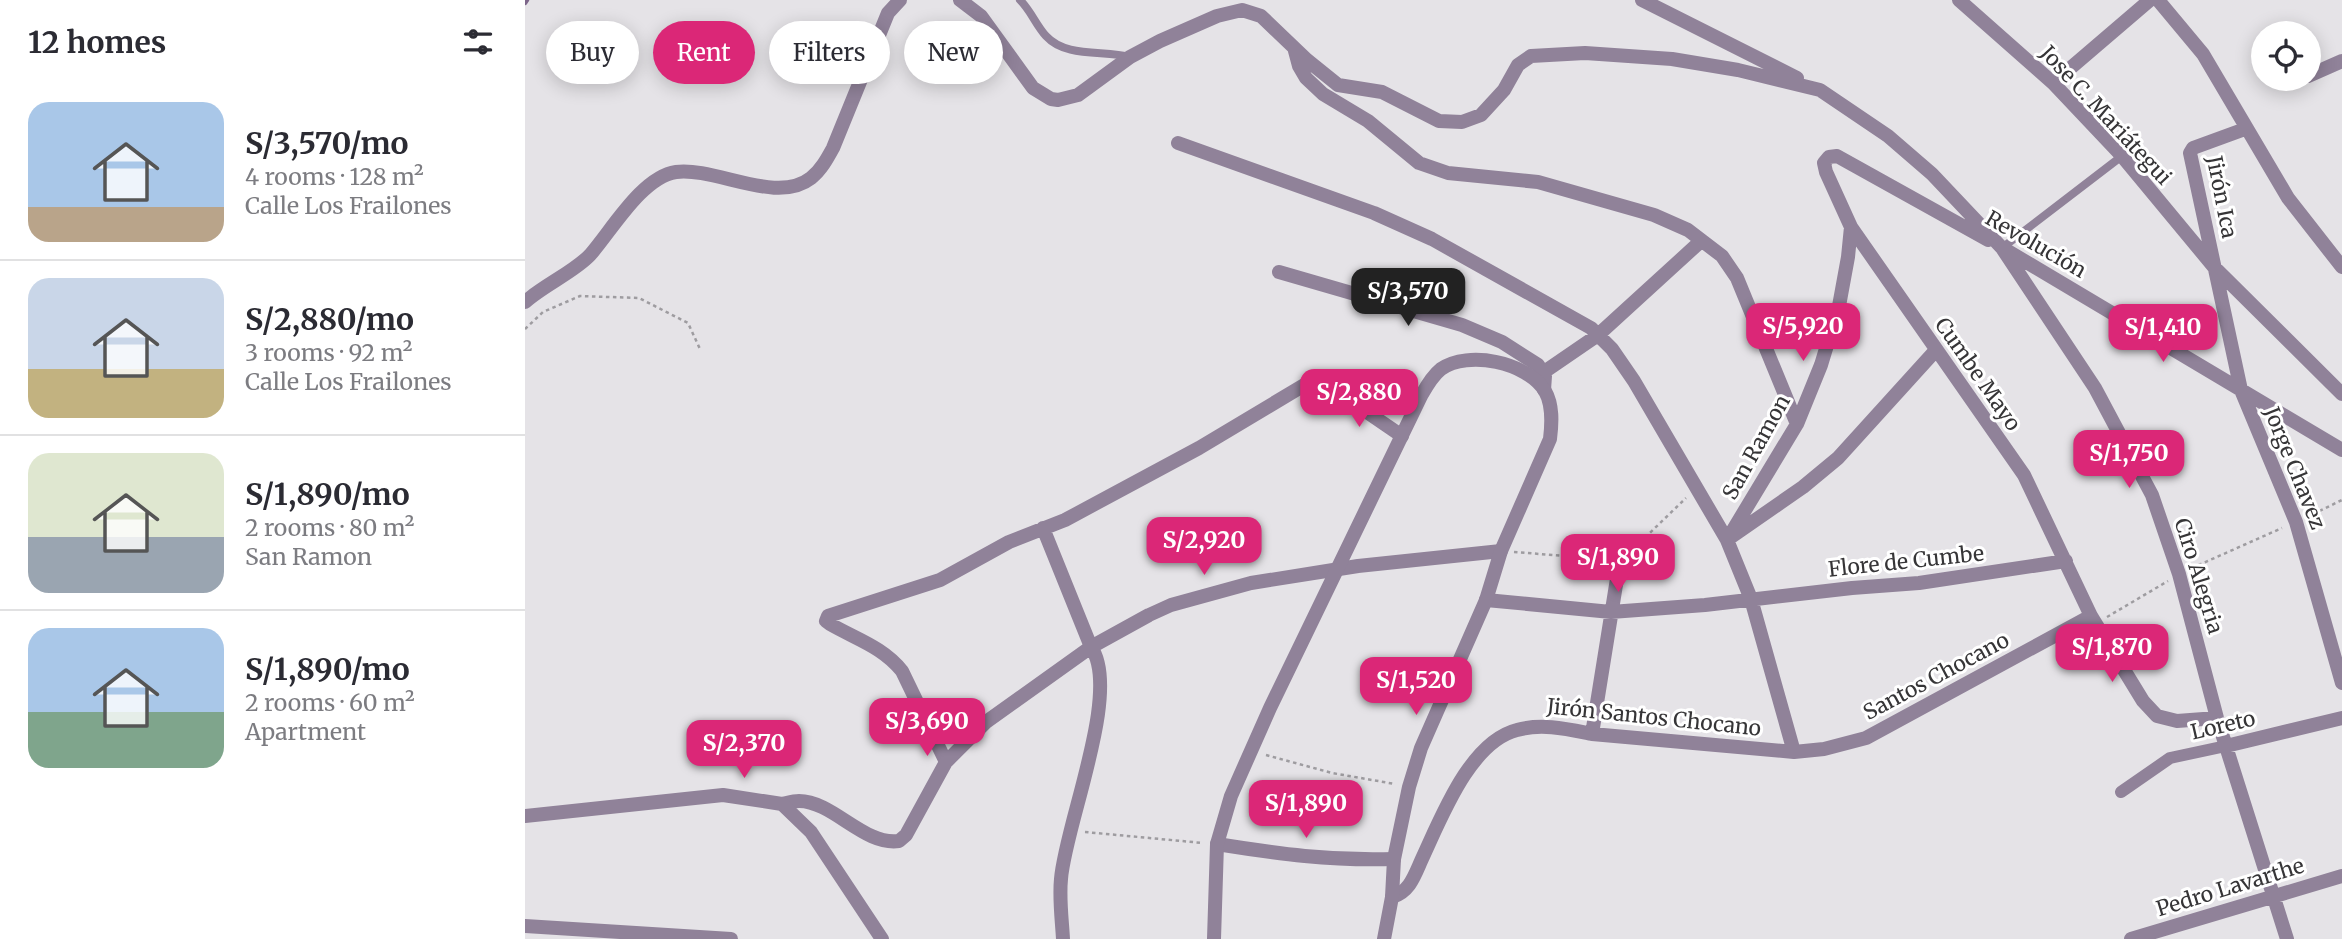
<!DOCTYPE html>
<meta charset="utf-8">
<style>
body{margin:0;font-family:Merriweather,serif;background:#f7f7f7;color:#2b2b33;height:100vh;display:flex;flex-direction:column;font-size:26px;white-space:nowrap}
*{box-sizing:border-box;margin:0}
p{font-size:23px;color:#7c7c81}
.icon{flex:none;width:38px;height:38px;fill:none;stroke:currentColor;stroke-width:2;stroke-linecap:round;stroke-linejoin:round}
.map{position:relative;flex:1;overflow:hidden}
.side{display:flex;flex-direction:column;background:#fff;width:525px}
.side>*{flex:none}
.guide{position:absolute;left:21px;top:21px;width:665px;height:63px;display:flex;gap:14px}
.buttons{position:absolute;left:1726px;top:21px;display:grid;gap:14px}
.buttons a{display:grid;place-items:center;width:70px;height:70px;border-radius:50%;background:#fff;box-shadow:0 4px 18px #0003;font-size:35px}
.price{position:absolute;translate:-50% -60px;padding:0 16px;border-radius:14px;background:#db2777;color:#fff;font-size:23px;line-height:46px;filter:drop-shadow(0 2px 4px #0008)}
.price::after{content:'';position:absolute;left:50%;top:42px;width:21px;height:16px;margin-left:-10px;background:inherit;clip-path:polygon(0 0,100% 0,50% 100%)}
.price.active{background:#222;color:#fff}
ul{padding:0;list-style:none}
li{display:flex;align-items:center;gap:21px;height:175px;padding:0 28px}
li+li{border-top:2px solid #e1e1e2}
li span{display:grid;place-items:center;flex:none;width:196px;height:140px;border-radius:21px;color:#555}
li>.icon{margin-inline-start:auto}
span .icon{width:84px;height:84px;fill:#fffc;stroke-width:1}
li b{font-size:30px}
h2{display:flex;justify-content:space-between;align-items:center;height:84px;padding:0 28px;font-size:30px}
.chip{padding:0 24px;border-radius:32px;background:#fff;box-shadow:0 4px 18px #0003;font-size:24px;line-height:63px}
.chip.active{background:#db2777;color:#fff}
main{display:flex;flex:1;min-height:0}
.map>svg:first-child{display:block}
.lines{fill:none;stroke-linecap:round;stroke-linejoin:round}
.stream{stroke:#7d668a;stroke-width:4.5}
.path{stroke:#9e9ca0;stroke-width:2.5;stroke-dasharray:3.5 3.5;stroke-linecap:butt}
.service{stroke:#908299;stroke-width:8}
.pedestrian{stroke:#908299;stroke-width:12}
.minor{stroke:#908299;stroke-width:14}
.tertiary{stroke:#908299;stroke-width:14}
.labels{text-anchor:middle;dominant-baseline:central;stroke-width:6;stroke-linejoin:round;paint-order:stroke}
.street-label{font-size:21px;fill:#363537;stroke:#fff}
</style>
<main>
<section class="side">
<h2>12 homes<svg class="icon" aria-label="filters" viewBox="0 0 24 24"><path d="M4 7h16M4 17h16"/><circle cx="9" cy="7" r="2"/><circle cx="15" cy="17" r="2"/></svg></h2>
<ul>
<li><span style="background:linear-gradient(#a9c7e8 75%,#b9a48a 0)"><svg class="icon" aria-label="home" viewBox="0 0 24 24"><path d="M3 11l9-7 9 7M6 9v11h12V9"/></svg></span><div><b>S/3,570/mo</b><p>4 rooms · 128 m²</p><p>Calle Los Frailones</p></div></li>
<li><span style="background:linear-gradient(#c9d6e8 65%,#c2b280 0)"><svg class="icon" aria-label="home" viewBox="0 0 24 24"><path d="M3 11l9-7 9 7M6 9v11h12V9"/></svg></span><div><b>S/2,880/mo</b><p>3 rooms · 92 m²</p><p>Calle Los Frailones</p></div></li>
<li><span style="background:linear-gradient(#dfe7d0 60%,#9aa5b1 0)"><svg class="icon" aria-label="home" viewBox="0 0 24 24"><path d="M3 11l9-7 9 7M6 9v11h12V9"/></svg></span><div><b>S/1,890/mo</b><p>2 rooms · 80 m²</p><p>San Ramon</p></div></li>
<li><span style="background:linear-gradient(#a9c7e8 60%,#7fa58c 0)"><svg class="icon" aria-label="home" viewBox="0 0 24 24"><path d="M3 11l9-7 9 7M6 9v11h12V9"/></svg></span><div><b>S/1,890/mo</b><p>2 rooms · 60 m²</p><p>Apartment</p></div></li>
</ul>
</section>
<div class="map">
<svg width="1817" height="939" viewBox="0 0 1817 939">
<rect width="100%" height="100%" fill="#e5e3e7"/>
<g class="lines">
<!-- stream -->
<path class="stream" d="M0,3l2,-3"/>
<!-- path -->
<path class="path" d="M0,329l18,-17 37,-16 59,2 49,25 12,26
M1782,517l35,-17
M989,552l91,7
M1105,552l56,-54
M1667,568l90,-40
M1582,617l61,-36
M741,755l66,18 63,11
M560,832l118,11"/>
<!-- service -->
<path class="service" d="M495,0c11,11 16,25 26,36 20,22 57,14 84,21
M1477,248l120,-92"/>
<!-- pedestrian -->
<path class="pedestrian" d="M1596,792l49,-34 56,-12"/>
<!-- minor -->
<path class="minor" d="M435,0l21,16 52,72 18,11 7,1 20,-5 52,-38 30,-16 57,-25 25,-6 19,6 46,44 31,25 44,7 57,29 23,1 19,-7 23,-25 14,-25 13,-9 54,-3 87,6 66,11 82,20 68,46 44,38 70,74 93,140 57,107 27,79 38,144 70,221
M1117,0l155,78
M1434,0l94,83 69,73 92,111 128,127
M1633,0l45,54 85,144 54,69
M770,51l4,15 7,12 17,16 45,27 51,42 29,10 90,9 116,33 34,15 34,26 15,22 60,146
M1783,76l34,-15
M1528,83l97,-83
M1720,129l-52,19 -3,5 51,237 55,132 46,161
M653,143l196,70 58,26 159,89 21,21 22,32 93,159 24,59 43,153
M1326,227l173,248 67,141 52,85 14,15 20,5 40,-3
M1481,250l336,200
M754,272l183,53 40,17 36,23 7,11 -1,14
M0,302c19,-17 49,-30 65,-47 22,-25 52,-78 86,-83 40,-5 101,33 135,6 10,-8 16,-19 22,-30l55,-135 12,-13
M1019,372l54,-37 103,-94
M518,528l48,119c31,44 -26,178 -30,232 -2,20 1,41 2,60
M1206,537l72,-50 35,-29 98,-108
M1202,540l70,-116 24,-59 18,-59 9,-49 3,-30 -25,-55 -2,-9 5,-6 8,-1 151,84
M961,600l125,12 94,-7 147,-17 67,-5 147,-22
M1067,734l28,-174
M1701,746l116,-28
M421,762l-44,-91c-19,-24 -46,-32 -72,-47l-4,-3 2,-5 112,-36 69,-38 56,-22 134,-72 112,-67 7,-1 8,4 76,52
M257,804c5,-1 11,-3 17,-3 34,0 65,45 100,40l7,-6 40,-73 40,-40 105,-75 58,-32 22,-10 80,-22 107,-17 143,-15
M692,844c62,10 113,17 177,15
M867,897c17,-5 22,-20 29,-36 19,-40 48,-119 96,-131 25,-7 50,-1 75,4l202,18 30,-3 42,-11 225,-122
M1606,939l211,-63"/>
<!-- tertiary -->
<path class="tertiary" d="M0,816l198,-21 59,9 29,28 71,107
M0,926l206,13
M689,939l3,-95 14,-48 39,-88 151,-312c5,-9 11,-20 20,-27 27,-19 86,-7 104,22 8,14 7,32 5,48l-49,112 -15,49 -65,148 -12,39 -15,72 -2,38 -8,42"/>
</g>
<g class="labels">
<!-- street labels -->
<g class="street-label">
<text transform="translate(1581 115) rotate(47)">Jose C. Mariátegui</text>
<text transform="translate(1697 197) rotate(79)">Jirón Ica</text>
<text transform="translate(1511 244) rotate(30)">Revolución</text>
<text transform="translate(1453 374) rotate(55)">Cumbe Mayo</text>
<text transform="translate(1231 447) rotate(-61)">San Ramon</text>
<text transform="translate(1770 468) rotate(68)">Jorge Chavez</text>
<text transform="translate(1381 561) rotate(-6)">Flore de Cumbe</text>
<text transform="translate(1674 576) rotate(73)">Ciro Alegria</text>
<text transform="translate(1411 676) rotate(-28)">Santos Chocano</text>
<text transform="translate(1129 717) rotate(6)">Jirón Santos Chocano</text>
<text transform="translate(1698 725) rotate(-13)">Loreto</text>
<text transform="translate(1705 887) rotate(-17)">Pedro Lavarthe</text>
</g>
</g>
</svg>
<div class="buttons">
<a><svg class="icon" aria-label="locate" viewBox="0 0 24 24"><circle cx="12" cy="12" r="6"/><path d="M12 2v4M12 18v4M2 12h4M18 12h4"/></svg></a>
</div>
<b class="price active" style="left:883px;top:328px">S/3,570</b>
<b class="price" style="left:1278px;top:363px">S/5,920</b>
<b class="price" style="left:1638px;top:364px">S/1,410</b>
<b class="price" style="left:834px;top:429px">S/2,880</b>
<b class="price" style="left:1604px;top:490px">S/1,750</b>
<b class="price" style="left:679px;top:577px">S/2,920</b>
<b class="price" style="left:1093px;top:594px">S/1,890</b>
<b class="price" style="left:1587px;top:684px">S/1,870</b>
<b class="price" style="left:891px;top:717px">S/1,520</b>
<b class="price" style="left:402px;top:758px">S/3,690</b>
<b class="price" style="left:219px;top:780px">S/2,370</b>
<b class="price" style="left:781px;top:840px">S/1,890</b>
<div class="guide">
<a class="chip">Buy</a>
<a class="chip active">Rent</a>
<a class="chip">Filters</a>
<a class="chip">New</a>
</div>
</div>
</main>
